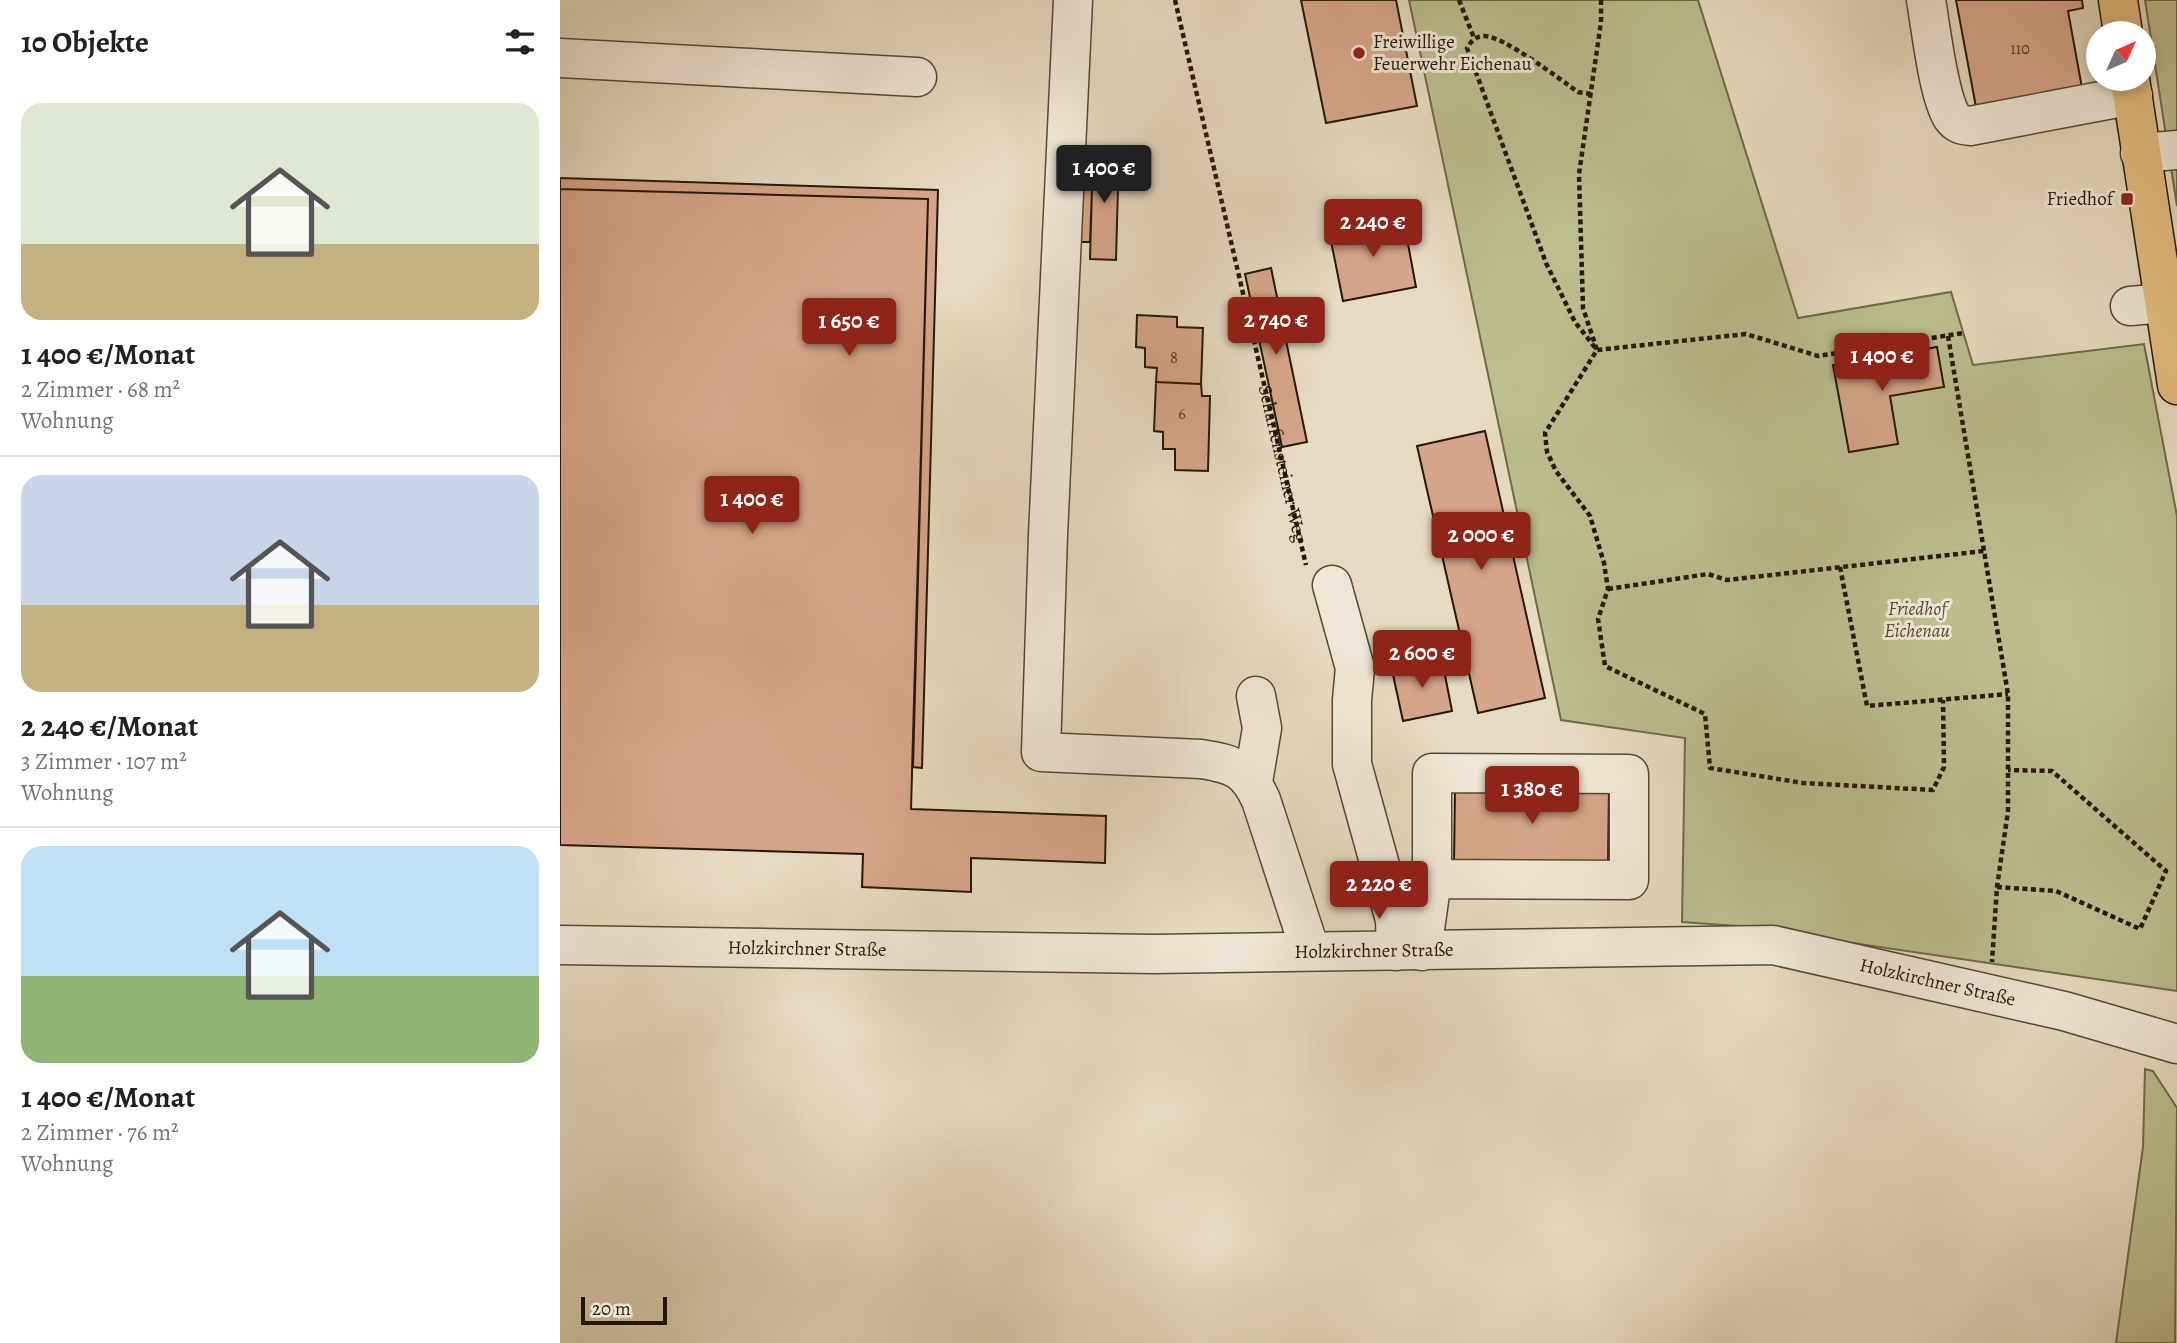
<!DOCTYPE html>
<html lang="de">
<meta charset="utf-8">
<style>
body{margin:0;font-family:Alegreya,serif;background:#f6f6f6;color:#202124;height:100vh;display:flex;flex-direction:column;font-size:26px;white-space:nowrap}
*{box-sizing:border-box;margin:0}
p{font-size:23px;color:#757577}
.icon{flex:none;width:38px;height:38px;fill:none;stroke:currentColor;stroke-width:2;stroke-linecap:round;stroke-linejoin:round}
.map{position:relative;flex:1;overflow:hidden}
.sheet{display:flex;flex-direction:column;background:#fff;width:560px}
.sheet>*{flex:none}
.needle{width:46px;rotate:45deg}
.fabs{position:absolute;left:1526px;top:21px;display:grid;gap:14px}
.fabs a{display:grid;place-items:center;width:70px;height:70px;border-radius:50%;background:#fff;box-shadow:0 4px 10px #0003;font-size:35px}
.scale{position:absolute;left:21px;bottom:18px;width:86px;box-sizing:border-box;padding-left:7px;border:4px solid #251706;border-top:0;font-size:19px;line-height:24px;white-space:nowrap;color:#251706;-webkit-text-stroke:5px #efe7d6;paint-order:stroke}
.price{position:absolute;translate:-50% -60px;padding:0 16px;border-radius:7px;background:#8f2418;color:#fff;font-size:23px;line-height:46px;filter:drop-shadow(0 2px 4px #0008)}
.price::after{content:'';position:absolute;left:50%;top:42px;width:21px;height:16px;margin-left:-10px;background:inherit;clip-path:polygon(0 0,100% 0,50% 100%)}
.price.on{background:#222;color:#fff}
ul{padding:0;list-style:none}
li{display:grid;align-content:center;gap:14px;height:371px;padding:0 21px}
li+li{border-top:2px solid #e0e0e0}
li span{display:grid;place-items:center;height:217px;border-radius:21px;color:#555}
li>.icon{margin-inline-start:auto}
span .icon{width:126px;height:126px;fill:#fffc;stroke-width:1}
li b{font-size:30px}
h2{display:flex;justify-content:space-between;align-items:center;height:84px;padding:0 21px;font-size:30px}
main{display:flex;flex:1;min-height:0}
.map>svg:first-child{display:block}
.green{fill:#bbbe8e;stroke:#706a4a;stroke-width:2}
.building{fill:#d6a589;stroke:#251706;stroke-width:2}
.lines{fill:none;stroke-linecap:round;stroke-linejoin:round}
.minor-casing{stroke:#554834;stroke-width:41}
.major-casing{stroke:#251706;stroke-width:41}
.path{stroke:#251706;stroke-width:4.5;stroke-dasharray:5 3.5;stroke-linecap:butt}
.minor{stroke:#efe7d6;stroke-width:38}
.major{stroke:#e3bd80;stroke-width:38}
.poi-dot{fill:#8f2418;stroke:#efe7d6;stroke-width:2.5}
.labels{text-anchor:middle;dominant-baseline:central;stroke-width:6;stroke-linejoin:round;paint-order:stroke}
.number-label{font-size:16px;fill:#513a27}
.poi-label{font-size:19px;fill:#251706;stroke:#efe7d6;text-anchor:start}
.street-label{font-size:19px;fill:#251706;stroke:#efe7d6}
.park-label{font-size:19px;font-style:italic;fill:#52492f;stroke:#efe7d6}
</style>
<main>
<section class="sheet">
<h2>10 Objekte<svg class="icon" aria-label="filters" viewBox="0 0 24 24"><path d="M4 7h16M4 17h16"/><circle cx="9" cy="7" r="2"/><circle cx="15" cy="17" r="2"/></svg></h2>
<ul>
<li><span style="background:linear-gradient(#dfe7d0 65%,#c2b280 0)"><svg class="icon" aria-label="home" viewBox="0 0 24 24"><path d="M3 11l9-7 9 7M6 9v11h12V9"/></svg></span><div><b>1 400 €/Monat</b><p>2 Zimmer · 68 m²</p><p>Wohnung</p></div></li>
<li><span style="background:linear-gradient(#c9d6e8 60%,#c2b280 0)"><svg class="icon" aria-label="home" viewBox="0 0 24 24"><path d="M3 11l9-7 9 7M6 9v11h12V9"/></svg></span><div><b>2 240 €/Monat</b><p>3 Zimmer · 107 m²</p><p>Wohnung</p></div></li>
<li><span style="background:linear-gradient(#bfe0f5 60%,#8fb573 0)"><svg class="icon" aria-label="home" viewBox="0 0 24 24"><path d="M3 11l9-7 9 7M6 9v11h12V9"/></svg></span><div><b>1 400 €/Monat</b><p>2 Zimmer · 76 m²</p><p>Wohnung</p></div></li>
</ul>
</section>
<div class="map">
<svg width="1617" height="1343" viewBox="0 0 1617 1343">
<rect width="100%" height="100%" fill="#e6dac0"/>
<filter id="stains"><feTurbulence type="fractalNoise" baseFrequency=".00286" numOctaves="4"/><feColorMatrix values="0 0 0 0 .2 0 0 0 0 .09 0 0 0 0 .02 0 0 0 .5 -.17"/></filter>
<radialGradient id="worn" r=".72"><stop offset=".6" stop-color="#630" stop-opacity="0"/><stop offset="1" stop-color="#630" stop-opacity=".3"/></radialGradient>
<!-- green -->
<path class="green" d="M849,0h289l100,318 153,-26 22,73 171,-21 33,172v475l-439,-65 -56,-4 3,-184 -124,-18z
M1585,0h32v206z
M1585,1069l8,2 24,37 -2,235h-59l27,-196z"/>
<!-- building -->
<path class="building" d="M741,0h95l21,106 -91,17z
M1396,0h126l1,8 -15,3 14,77 -106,19z
M533,150l26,1 -3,109 -26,-1z
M509,163h24l-3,79h-23z
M0,178l378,12 -16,578 -9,-1 15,-568 -368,-10z
M0,189l368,10 -17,610 195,7 -1,47 -134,-5v34l-109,-5 1,-33 -303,-9z
M843,217l13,70 -73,14 -14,-70z
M711,268l36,174 -25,5 -37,-173z
M577,315l40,2v10l26,1 -2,56 -45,-2 1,-14 -12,-1v-19l-9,-1z
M1377,347l7,40 -54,9 8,48 -49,8 -16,-87z
M596,382l45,2 1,12h8l-2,75 -33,-1v-21h-12v-17l-9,-1z
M925,431l60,267 -67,15 -61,-267z
M882,660l10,51 -49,10 -11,-51z
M895,787l154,1 -1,78 -154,-1z"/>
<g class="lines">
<defs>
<g id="minor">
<path d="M513,0l-25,535 -7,217 160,7c33,5 46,10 60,41l49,150"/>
<path d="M1366,0c5,28 12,95 26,117 5,7 10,8 18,9l163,-31"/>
<path d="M0,58l357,19"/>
<path d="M1580,153l37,-3"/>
<path d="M1570,306l35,-3"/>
<path d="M772,585l23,83 -3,32v64l43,156 1,31"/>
<path d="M693,782l9,-54 -6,-32"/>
<path id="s2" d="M0,945l594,9 619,-9 291,66 113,33"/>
<path d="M862,951l10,-72v-106l197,1v106l-197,-1"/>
</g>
<path id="major" d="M1558,0l5,33
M1570,79l47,306"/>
</defs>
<!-- minor casing -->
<use href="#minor" class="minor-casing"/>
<!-- major casing -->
<use href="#major" class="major-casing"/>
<!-- path -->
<g class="path">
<path id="s1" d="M615,0l131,565"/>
<path d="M899,0l15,38"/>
<path d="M1041,0v22l-22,152 4,134 14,42 -52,83 2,19 9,19 34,45 14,47 4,26 -10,30 7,47 100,48 5,54 93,15 130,7 11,-23 -1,-67"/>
<path d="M1031,94l-13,-2c-17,-12 -76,-57 -94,-56 -9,0 -13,6 -17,12l79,215 29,59 22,28 149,-16 72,22 145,-23"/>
<path d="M1388,336l60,358v117l-11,76 -5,75"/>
<path d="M1280,567l27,139 141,-12"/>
<path d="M1048,589l100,-15 19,6 257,-29"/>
<path d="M1437,887l59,4 84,38 26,-58 -114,-100 -44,-1"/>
</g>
<!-- minor -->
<use href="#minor" class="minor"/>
<!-- major -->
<use href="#major" class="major"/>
</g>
<!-- markers -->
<g class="poi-dot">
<circle cx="799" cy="53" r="7"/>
<rect x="1560" y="192" width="14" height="14" rx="3.5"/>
</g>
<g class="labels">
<!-- number labels -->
<g class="number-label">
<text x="1460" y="49">110</text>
<text x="614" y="358">8</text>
<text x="622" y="414">6</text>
</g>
<!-- poi labels -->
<g class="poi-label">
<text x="813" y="42">Freiwillige<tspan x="813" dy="22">Feuerwehr Eichenau</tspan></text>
<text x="1553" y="199" text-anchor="end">Friedhof</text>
</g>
<!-- street labels -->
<g class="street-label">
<text stroke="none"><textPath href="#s1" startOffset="476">Scharfensteiner Weg</textPath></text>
<text stroke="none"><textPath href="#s2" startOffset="247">Holzkirchner Straße</textPath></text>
<text stroke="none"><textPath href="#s2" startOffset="814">Holzkirchner Straße</textPath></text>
<text stroke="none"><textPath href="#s2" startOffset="1382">Holzkirchner Straße</textPath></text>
</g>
<!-- park labels -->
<g class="park-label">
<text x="1357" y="609">Friedhof<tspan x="1357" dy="22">Eichenau</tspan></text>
</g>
</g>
<rect width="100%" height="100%" filter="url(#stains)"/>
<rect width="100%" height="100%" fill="url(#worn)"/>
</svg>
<div class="fabs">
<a><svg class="needle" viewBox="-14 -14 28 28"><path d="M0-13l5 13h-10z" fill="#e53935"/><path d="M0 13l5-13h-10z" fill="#757577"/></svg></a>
</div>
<div class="scale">20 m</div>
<b class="price on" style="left:544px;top:205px">1 400 €</b>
<b class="price" style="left:813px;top:259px">2 240 €</b>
<b class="price" style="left:716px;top:357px">2 740 €</b>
<b class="price" style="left:289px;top:358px">1 650 €</b>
<b class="price" style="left:1322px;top:393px">1 400 €</b>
<b class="price" style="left:192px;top:536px">1 400 €</b>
<b class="price" style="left:921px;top:572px">2 000 €</b>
<b class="price" style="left:862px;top:690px">2 600 €</b>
<b class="price" style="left:972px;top:826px">1 380 €</b>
<b class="price" style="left:819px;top:921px">2 220 €</b>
</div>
</main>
